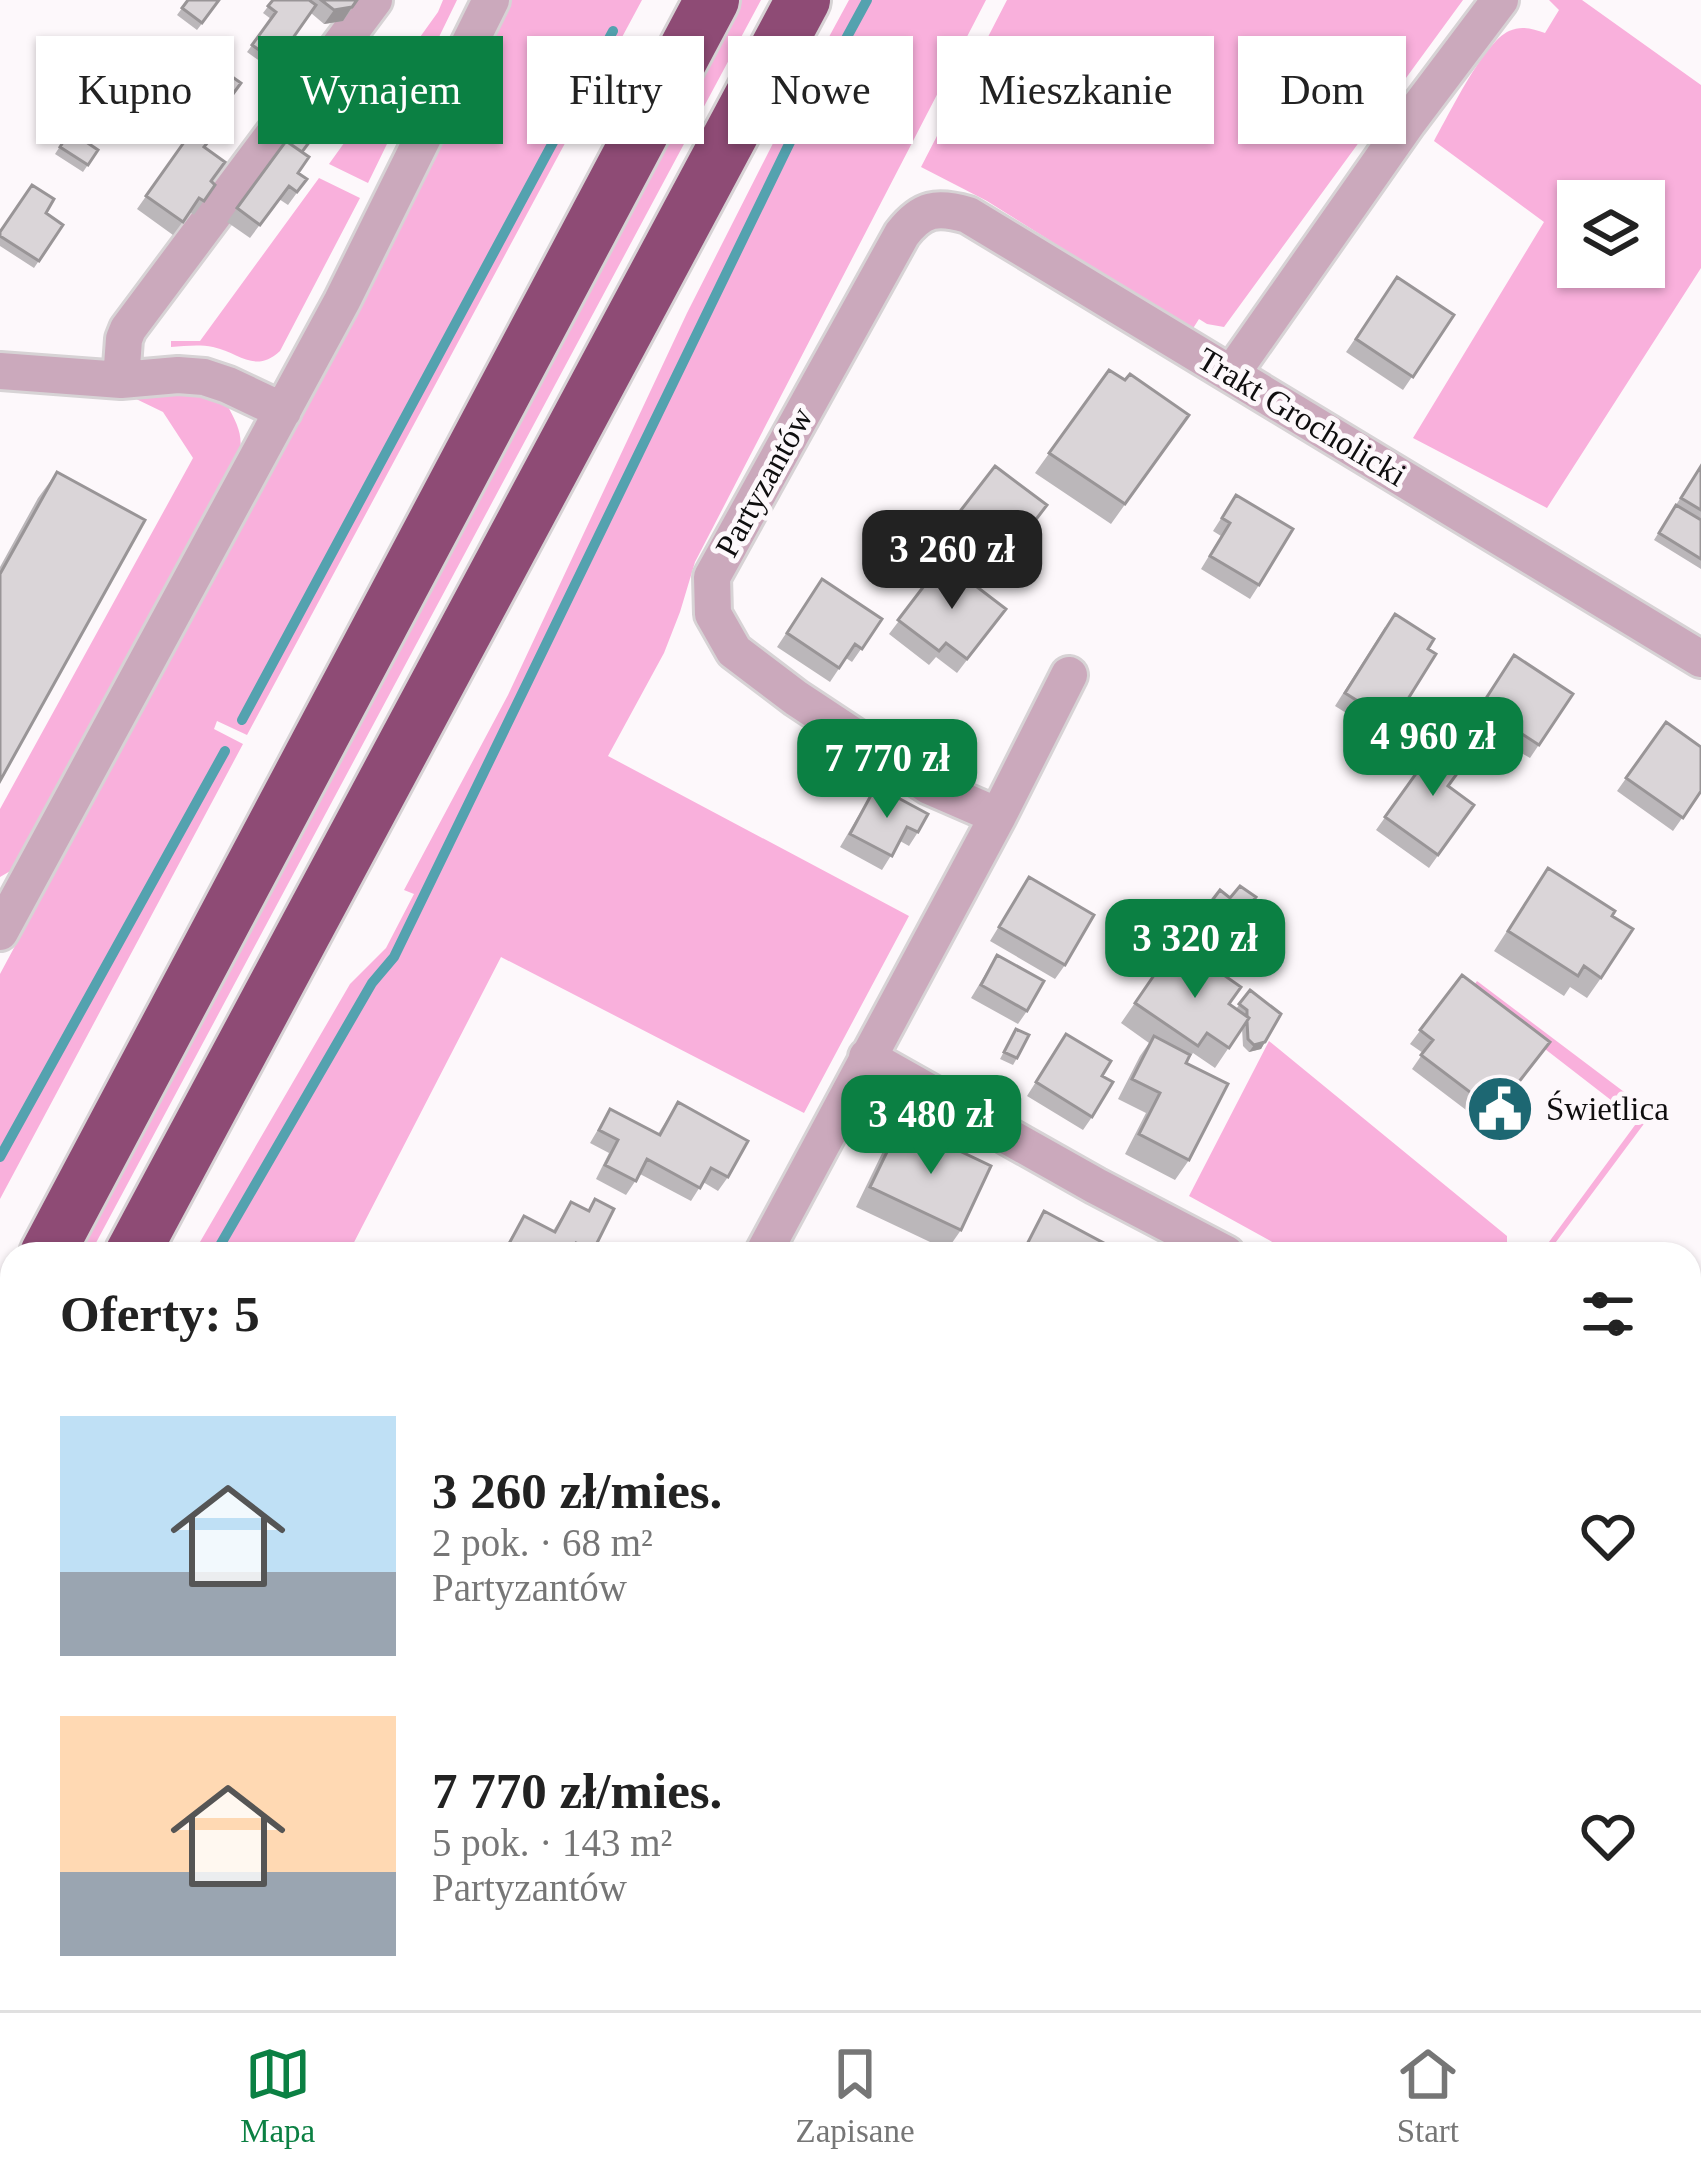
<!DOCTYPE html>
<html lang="pl">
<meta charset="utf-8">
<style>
body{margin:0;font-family:"Times New Roman",serif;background:#f2f2f2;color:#222;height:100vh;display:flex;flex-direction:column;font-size:45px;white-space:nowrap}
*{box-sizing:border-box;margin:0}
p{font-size:39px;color:#767676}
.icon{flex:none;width:66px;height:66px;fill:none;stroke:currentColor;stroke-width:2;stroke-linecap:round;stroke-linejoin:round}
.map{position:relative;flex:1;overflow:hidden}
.drawer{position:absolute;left:0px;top:1242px;width:1701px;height:768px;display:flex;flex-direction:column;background:#fff;border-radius:36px 36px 0 0;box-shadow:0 3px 9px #0004}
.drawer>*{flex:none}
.hud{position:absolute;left:36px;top:36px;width:1629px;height:108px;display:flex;gap:24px}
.tools{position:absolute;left:1557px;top:180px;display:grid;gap:24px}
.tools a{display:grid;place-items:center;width:108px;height:108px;border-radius:0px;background:#fff;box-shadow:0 3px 9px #0004;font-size:60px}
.price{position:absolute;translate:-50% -102px;padding:0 27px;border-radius:24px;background:#0b8043;color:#fff;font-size:39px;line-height:78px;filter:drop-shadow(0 3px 6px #0008)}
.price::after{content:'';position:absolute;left:50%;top:72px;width:36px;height:27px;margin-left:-18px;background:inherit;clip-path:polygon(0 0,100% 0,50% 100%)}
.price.selected{background:#222;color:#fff}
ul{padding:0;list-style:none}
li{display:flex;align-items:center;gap:36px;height:300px;padding:0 60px}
li span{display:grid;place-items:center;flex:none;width:336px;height:240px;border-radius:0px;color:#555}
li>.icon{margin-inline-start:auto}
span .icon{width:144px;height:144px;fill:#fffc;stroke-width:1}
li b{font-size:51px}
h2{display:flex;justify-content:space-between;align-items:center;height:144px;padding:0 60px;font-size:51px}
.chip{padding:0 42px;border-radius:0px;background:#fff;box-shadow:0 3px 9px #0004;font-size:42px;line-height:108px}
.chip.selected{background:#0b8043;color:#fff}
.menu{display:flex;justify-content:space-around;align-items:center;height:168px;border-top:3px solid #e0e0e0;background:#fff;font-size:33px;color:#767676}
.menu a{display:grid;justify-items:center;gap:6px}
.menu .selected{color:#0b8043}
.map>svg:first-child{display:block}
.green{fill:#f9b0dc;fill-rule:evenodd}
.forest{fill:#eda2cf}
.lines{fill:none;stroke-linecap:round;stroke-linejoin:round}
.stream{stroke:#54a2af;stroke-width:10}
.minor-casing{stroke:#d7d3d5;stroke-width:42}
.highway-casing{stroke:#d7d3d5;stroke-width:60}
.minor{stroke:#cba9bc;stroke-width:36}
.highway{stroke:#8e4b75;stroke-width:54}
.wall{fill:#bbb7ba}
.shaded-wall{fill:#999597}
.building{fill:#dad5d8;stroke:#999597;stroke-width:3}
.labels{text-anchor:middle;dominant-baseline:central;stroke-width:10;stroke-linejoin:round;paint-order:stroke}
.street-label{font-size:33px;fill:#0f0e0f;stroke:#fdf8fb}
.poi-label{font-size:33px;fill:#0f0e0f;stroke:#fdf8fb;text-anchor:start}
</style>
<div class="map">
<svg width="1701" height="2010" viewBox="0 0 1701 2010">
<rect width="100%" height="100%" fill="#fdf8fb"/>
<!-- green -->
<path class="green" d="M443,0h14l-89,183 -39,-19 109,-152z
M510,0h132l-395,735 -30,-14 -3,8 29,15 -243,455v-225l399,-745z
M735,0h26l-671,1254h-26z
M849,0h137l-291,562 -15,50 -16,41 -56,103 301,160 -105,197 -303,-156 -153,297h-155l157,-270 36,-36 28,-54 -10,-4 104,-195 179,-382 111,-219z
M1007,0h456l-239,327 -17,-3 -8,-5 -7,11 -205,-129 -66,-34z
M1549,0h33l119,85v183l-154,240 -134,-70 131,-216 -110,-81c15,-26 49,-98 75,-110 13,-6 24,-2 36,2l14,-23zM1578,201h66v66h-66z
M319,178l41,20 -80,153c-25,23 -40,2 -67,-4 -14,-3 -28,-1 -42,0v-6h29z
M165,394h29l33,11c10,18 17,31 12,51l-227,414 -12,7v-68l193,-351 -30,-46 -31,-15z
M1477,981l175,132 -105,141 -12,-2 11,-6 92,-125 -168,-130z
M1269,1041l238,195v18h-213l-105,-58z
M12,1578v323l-12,23v-323z
M1689,1821h12v189h-285l24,-12h249z
M695,1998h672l3,12h-681z"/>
<!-- forest -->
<path class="forest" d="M1689,1318l12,2v501h-12z"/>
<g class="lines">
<!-- stream -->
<path class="stream" d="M242,720l371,-689
M0,1157l225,-406
M215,1254l157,-271 22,-26 398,-819 75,-138
M0,1645l12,-23
M0,1890l12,-23"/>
<defs>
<path id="minor" d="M0,371l121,9 57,-5 26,2 24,8 55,26
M1232,373l176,-251 92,-122
M121,380l3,-41 4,-10 246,-329
M998,816l-69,-30 -133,-88 -62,-47 -21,-37 -1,-37 190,-343c20,-26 35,-28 66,-19l733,444
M0,932l342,-631 149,-301
M867,1057l229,129 130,68
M763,1254l235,-438 71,-141
M363,2010l6,-12"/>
<path id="highway" d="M47,1254l665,-1254
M132,1254l671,-1254
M0,1340l12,-22
M0,1495l12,-21"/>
</defs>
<!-- minor casing -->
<use href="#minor" class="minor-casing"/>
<!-- highway casing -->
<use href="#highway" class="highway-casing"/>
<!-- minor -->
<use href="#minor" class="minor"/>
<!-- highway -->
<use href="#highway" class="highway"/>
</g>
<!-- wall -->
<path class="wall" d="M188,0h32l-23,30 -20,-15z
M273,0h85l-15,21 -19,3 -13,-11 -40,56 -24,-17 24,-33 -8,-6z
M214,64l27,19 -24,33 -26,-19z
M322,108l-20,44 -4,21 9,6 -19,26 -9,-6 -29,39 -23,-16 59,-81z
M70,131l28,19 -15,22 -28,-18z
M192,131l12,16 7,34 4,4 -21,30 -4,-3 -17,23 -36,-26z
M63,225l-29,43 -34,-22v-14z
M1397,277l57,38 -51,75 -57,-38z
M1109,370l80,45 -78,109 -76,-51z
M1701,465v104l-47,-29z
M57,472l-57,309v-214l38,-69z
M1236,495l23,90 -9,14 -49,-30 20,-33 -8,-5z
M1047,505l-59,78 -11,-8 -6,7 35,27 -49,64 -21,-16 -7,8 -40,-31 66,-87 -13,-10 9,-14z
M822,579l60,40 -30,43 -6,-4 -16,24 -53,-35z
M1385,627l8,96 -10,13 -48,-30z
M1514,655l59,39 -43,64 -17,-10 -9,13 -42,-28z
M1666,722l35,69 -28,40 -56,-40z
M1443,736l5,50 26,19 -45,63 -53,-38z
M876,786l42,46 -9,14 -9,-5 -18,29 -42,-23z
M1548,868l64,48 -11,62 -14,20 -17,-11 -6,9 -70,-45z
M1029,877l36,88 -10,14 -65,-38z
M1220,890l43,28 -25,35 -13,-10 -15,20 -28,-22z
M997,955l30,56 -9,13 -47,-26z
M1159,968l77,41 14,-19 15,52 -4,7 -12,3 -6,-6 -1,-18 -27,40 -22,-15 -7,10 3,97 -14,20 -50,-26 21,-41 -28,-14 22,-43 9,-13 -28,-20z
M1462,975l88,67 -52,69 -13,-10 -11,15 -62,-47 11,-16 -13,-9z
M1016,1029l1,29 -4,7 -13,-6z
M1066,1034l36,42 -10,41 -9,13 -56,-34z
M678,1102l50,75 -10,14 -15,-9 -12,19 -51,-27 -14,21 -30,-16 13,-26 -19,-10 20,-34 48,25z
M901,1123l60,107 -14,20 -91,-43 31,-64z
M595,1199l19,10 -23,45h-90l23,-38 29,15 18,-29 17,8z
M524,1998h75l-7,12h-46z"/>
<!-- shaded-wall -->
<path class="shaded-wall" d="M352,7l-9,14 -19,3 10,-14z
M1265,1042l-4,7 -12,3 5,-7z"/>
<!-- building -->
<path class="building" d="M188,0h31l-17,23 -20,-15z
M273,0h36l7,5 -40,57 -24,-17 24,-33 -8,-6z
M321,0h36l-5,7 -18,3z
M214,64l27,19 -19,26 -26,-18z
M320,97l7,4 -5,7 8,6 -28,38 -16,-11z
M70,131l28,19 -10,15 -28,-18z
M192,131l16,11 -4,5 21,15 -14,19 4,4 -11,16 -5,-3 -16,24 -37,-26z
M286,141l23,16 -11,16 9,6 -10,13 -8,-6 -29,39 -23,-17z
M32,185l22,14 -8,14 17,12 -24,36 -39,-25v-4z
M1397,277l57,38 -41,62 -57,-38z
M1109,370l16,10 5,-6 59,41 -64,89 -76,-51z
M995,466l52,39 -49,64 -12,-8 -3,5 -27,-21 9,-12 -14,-10z
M1701,466v44l-20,-12z
M57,472l88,48 -145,261v-207z
M1236,495l57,34 -34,56 -49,-29 20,-33 -8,-5z
M1676,505l25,15v39l-42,-26z
M951,552l27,20 -7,10 -27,-20z
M943,561l63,48 -39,50 -21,-16 -7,8 -41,-31z
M822,579l60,40 -20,30 -7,-5 -16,24 -52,-35z
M1395,614l39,25 -6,10 8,5 -43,69 -48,-30z
M1514,655l59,39 -34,51 -17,-11 -8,13 -42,-27z
M1666,722l35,25v44l-18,27 -57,-40z
M1443,736l26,21 -21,29 26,19 -36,50 -53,-38z
M876,786l52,28 -10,18 -11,-5 -15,29 -42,-22z
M1548,868l67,43 -3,5 21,13 -32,49 -17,-12 -6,10 -70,-45z
M1029,877l65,38 -29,50 -66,-38z
M1240,886l16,11 -8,10 15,11 -16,21 -13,-10 -15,20 -28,-21 29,-38 10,8z
M1185,948l56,39 -12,17 20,14 -20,30 -22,-15 -9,13 -63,-43 24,-35 9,6z
M997,955l47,26 -17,30 -46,-26z
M1462,975l88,67 -43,55 -13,-10 -11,15 -62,-47 12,-15 -13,-10z
M1250,990l31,24 -16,28 -11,3 -6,-6 -1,-18 2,-3 -2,-2v-6l-8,-6z
M1016,1029l13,6 -12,23 -13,-6z
M1066,1034l45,27 -9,15 11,6 -21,35 -56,-35z
M1154,1036l36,19 -4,8 42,21 -39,76 -50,-26 21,-41 -28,-14z
M678,1102l70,39 -20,36 -17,-9 -11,20 -53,-29 -11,22 -31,-16 13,-25 -19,-10 11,-21 50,26z
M901,1123l90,43 -30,64 -91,-43z
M595,1199l19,10 -21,42 -17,-8 -6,11 -66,-1 20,-37 31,16 16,-30 18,9z
M1044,1211l69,37 -3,6h-88z
M189,1998h37l23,12h-66z
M559,1998h40l-7,12h-11z
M626,1998h34l6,3 -5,9h-42z"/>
<!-- icons -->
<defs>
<symbol id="civic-disc" viewBox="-11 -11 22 22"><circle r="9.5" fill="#1d6772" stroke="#fdf8fb"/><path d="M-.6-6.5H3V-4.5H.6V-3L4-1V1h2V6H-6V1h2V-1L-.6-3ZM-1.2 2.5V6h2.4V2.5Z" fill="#fff"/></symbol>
</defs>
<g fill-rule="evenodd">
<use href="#civic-disc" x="1462" y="1071" width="76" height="76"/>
</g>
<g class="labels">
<!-- street labels -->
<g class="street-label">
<text transform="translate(1302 417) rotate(31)">Trakt Grocholicki</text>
<text transform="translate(764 482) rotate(-61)">Partyzantów</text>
</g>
<!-- poi labels -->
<g class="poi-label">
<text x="1546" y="1109">Świetlica</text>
</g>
</g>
</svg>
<div class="tools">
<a><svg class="icon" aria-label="layers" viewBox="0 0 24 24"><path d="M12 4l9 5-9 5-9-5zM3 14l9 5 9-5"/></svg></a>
</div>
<b class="price selected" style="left:952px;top:612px">3 260 zł</b>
<b class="price" style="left:1433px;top:799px">4 960 zł</b>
<b class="price" style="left:887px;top:821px">7 770 zł</b>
<b class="price" style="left:1195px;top:1001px">3 320 zł</b>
<b class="price" style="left:931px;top:1177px">3 480 zł</b>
<div class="hud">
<a class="chip">Kupno</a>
<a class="chip selected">Wynajem</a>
<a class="chip">Filtry</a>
<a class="chip">Nowe</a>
<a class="chip">Mieszkanie</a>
<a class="chip">Dom</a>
</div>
<section class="drawer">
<h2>Oferty: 5<svg class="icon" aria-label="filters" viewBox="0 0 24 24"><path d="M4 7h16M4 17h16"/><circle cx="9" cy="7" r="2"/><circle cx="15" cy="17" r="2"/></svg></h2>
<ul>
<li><span style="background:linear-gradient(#bfe0f5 65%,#9aa5b1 0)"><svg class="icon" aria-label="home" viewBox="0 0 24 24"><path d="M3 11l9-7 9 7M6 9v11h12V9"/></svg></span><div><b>3 260 zł/mies.</b><p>2 pok. · 68 m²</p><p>Partyzantów</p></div><svg class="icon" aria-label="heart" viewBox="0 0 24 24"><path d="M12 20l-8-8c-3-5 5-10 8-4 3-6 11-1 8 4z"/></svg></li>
<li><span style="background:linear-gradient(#ffd9b3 65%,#9aa5b1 0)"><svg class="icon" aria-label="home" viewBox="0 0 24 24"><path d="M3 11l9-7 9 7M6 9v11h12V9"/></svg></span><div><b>7 770 zł/mies.</b><p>5 pok. · 143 m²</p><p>Partyzantów</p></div><svg class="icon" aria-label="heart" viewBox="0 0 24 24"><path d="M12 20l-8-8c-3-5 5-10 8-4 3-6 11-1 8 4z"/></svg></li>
</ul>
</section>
</div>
<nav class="menu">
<a class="selected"><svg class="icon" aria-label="map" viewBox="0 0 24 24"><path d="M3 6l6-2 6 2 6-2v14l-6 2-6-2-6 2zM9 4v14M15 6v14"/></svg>Mapa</a>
<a><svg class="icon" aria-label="saved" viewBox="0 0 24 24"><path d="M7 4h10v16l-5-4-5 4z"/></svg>Zapisane</a>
<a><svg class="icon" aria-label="home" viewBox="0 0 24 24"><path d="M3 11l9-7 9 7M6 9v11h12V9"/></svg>Start</a>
</nav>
